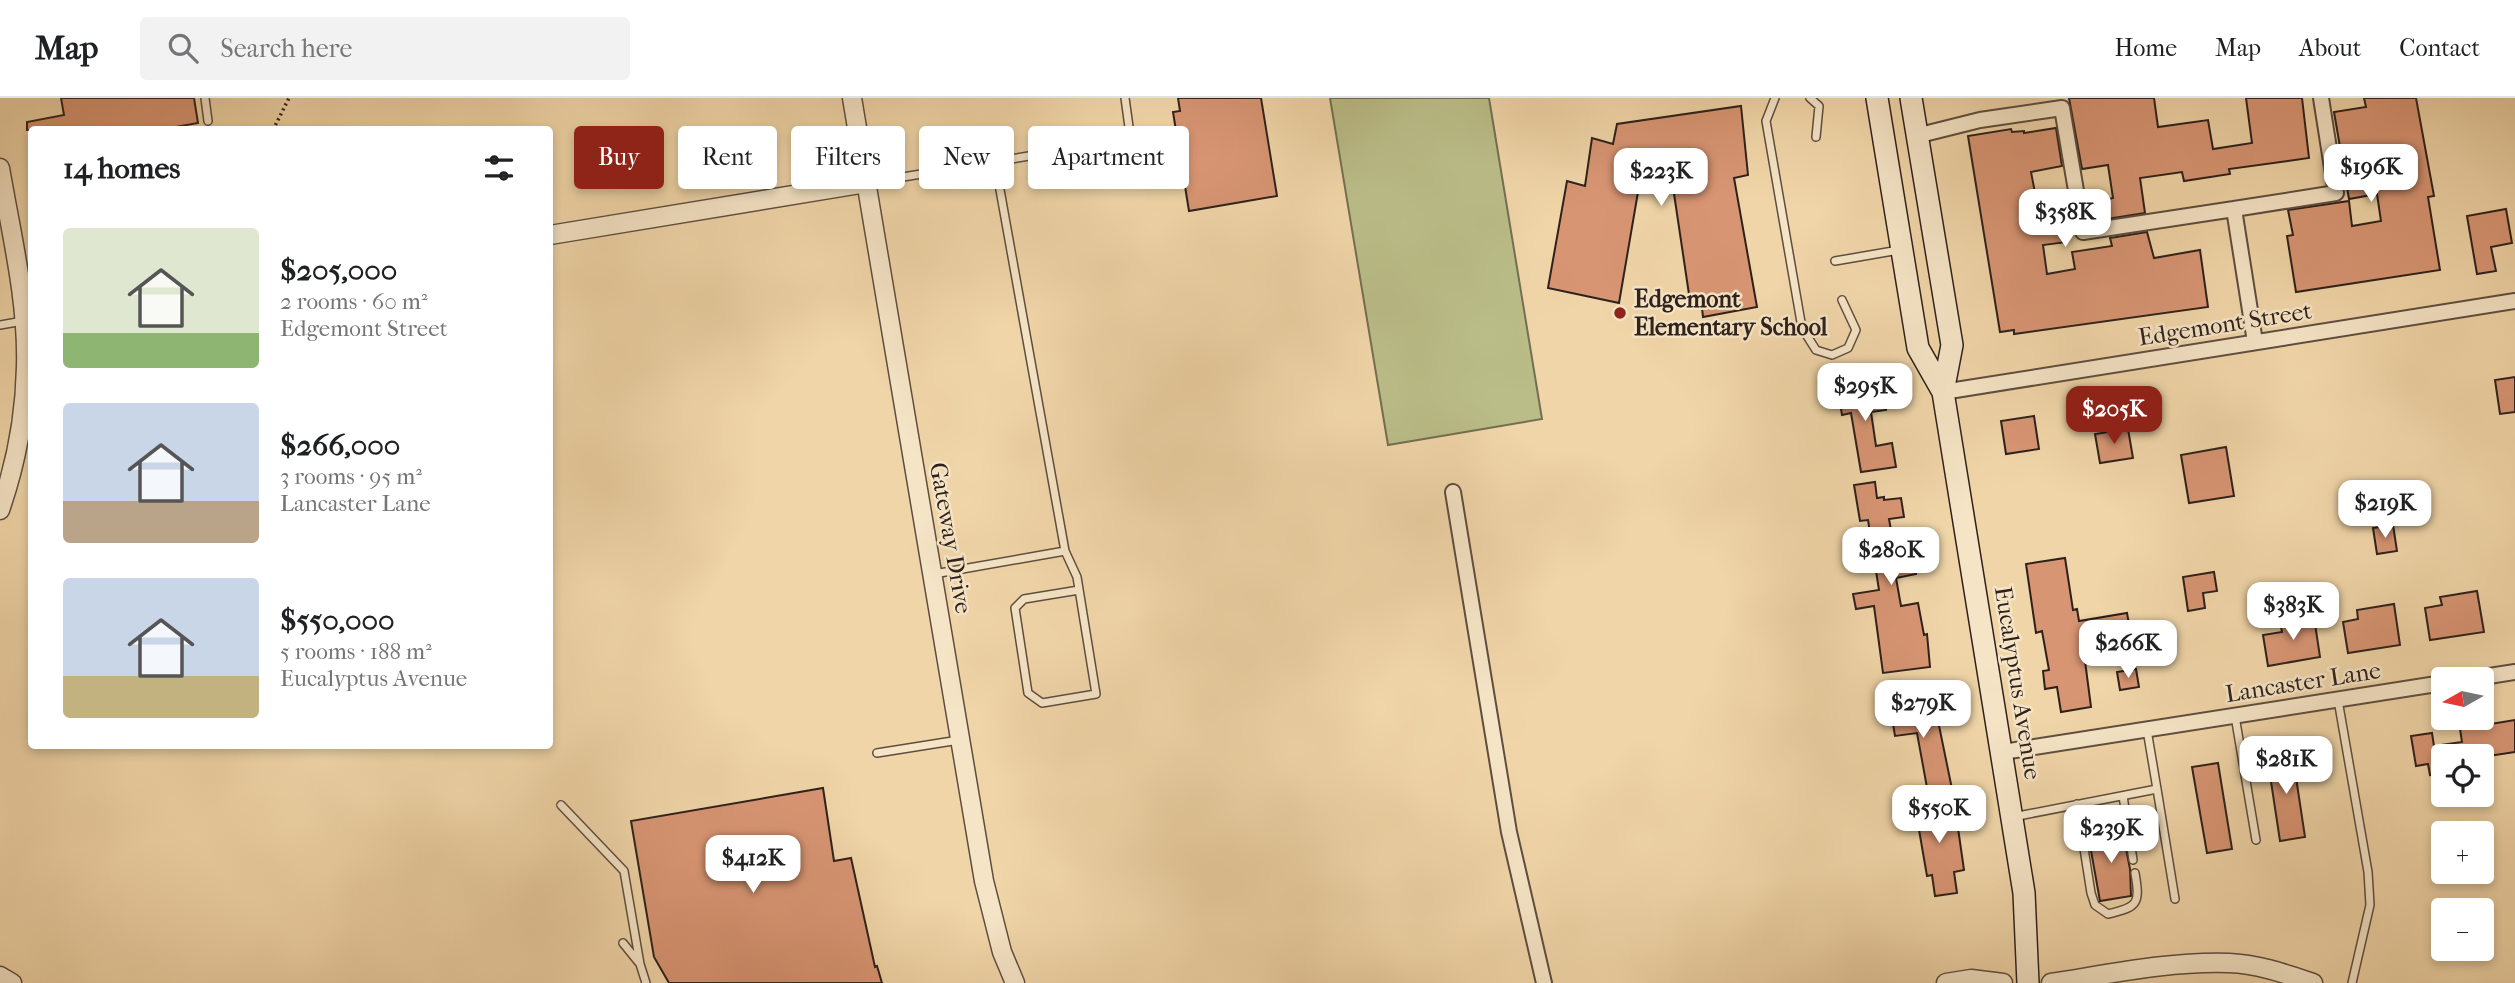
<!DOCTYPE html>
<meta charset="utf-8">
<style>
body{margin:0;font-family:"IM FELL French Canon",serif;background:#f2f2f2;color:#202124;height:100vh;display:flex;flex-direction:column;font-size:26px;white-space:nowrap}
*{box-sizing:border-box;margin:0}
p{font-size:23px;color:#757577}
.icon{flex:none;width:38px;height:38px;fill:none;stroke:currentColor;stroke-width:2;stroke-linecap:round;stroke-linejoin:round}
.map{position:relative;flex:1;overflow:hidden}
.side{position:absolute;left:28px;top:28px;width:525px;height:623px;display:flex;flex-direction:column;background:#fff;border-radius:7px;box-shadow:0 4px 10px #0003}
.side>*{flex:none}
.top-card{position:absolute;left:574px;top:28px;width:665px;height:63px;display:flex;gap:14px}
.needle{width:46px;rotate:261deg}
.controls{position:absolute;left:2431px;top:569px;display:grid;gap:14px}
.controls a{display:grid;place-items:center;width:63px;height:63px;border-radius:7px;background:#fff;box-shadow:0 4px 10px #0003;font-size:35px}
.price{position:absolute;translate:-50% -60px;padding:0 16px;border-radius:14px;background:#fff;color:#222;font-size:23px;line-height:46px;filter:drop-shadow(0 2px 4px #0008)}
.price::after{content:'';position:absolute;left:50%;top:42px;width:21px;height:16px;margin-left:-10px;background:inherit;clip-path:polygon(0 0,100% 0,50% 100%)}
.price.selected{background:#8f2418;color:#fff}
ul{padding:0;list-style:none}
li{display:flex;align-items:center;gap:21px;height:175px;padding:0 35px}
li span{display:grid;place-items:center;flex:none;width:196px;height:140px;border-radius:7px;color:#555}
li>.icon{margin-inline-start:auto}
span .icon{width:84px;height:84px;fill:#fffc;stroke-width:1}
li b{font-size:30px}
h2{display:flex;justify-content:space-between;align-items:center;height:84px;padding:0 35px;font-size:30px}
.chip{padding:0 24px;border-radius:7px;background:#fff;box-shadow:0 4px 10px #0003;font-size:24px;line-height:63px}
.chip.selected{background:#8f2418;color:#fff}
header{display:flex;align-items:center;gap:42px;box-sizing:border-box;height:98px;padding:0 35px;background:#fff;border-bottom:2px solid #e0e0e0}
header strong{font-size:33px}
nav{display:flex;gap:38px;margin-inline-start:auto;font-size:24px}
.search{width:490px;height:63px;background:#f2f2f2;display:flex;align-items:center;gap:18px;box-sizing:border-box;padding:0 24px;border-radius:7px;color:#757577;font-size:26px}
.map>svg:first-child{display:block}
.green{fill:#babd88;stroke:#746f52;stroke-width:2}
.building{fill:#d89573;stroke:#2e211c;stroke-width:2}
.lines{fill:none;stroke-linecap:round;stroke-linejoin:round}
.service-casing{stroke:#5e4e3f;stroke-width:10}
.minor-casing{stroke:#5e4e3f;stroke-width:18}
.tertiary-casing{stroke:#5e4e3f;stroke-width:21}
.secondary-casing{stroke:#2e211c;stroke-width:24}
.path{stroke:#2e211c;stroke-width:3.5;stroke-dasharray:2 3.5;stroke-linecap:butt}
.service{stroke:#f5e4c6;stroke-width:7}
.minor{stroke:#f5e4c6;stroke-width:14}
.tertiary{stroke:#f5e4c6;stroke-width:18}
.secondary{stroke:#f5e4c6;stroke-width:21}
.poi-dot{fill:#8f2418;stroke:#f5e4c6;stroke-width:2.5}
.labels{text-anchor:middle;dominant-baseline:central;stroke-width:5;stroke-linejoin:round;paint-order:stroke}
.poi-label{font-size:24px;font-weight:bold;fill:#2e211c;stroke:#f5e4c6;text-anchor:start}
.street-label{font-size:24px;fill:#2e211c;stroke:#f5e4c6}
</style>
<header>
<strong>Map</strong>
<div class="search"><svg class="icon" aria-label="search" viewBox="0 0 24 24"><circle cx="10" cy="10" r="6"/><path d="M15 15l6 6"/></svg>Search here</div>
<nav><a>Home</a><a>Map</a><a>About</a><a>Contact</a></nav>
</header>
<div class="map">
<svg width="2515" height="885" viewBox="0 0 2515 885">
<rect width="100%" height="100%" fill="#f0d5a8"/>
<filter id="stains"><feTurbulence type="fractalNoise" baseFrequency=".00286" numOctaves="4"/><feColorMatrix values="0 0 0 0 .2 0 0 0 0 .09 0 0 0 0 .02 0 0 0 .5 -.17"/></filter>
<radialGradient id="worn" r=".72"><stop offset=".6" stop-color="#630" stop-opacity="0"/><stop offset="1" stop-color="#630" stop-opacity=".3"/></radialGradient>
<!-- green -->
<path class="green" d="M1330,0h159l53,321 -154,26z"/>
<!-- building -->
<path class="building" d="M61,0h133l4,25 -39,7h-132v-8l37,-7z
M1178,0h83l16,98 -88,15 -16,-99 7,-1z
M2069,0h85l4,29 50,-7 5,29 39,-6 -6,-45h56l7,60 -80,11 1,5 -46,7 -2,-9 -42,6 5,35 -38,6 -2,-19 8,-2 -5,-33 -26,4z
M2364,0h52l18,98 -6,1 12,73 -144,22 -9,-56 6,-1 -5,-25 61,-9 3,25 29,-5 -4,-27 -28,5 -15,-87 32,-5z
M1741,8l7,69 -14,3 23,129 -54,10 -2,-18 -11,2 -17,-114 -35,5 -19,111 -71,-15 19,-107 18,5 7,-48 21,6 4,-20z
M2056,30l6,38 -31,6 6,31 25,-3 5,42 -24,3 4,29 28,-5 -3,-17 40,-6 -2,-8 37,-6 7,26 46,-8 8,57 -194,27v-4l-14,2 -32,-196 43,-7 1,3 12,-1v2z
M2506,111l6,34 -21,4 5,24 -19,3 -10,-58z
M1857,277l2,14 6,-1 1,5 17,-3 3,20 -15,2 5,34 16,-3 4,24 -35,5 -10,-59 -9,2 -6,-37z
M2515,279v35l-15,2 -5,-34z
M2034,318l5,33 -33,5 -5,-33z
M2128,331l5,29 -33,5 -5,-29z
M2226,349l8,49 -45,7 -8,-48z
M1875,384l2,16 7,-1v3l17,-2 3,19 -15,2 6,33 17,-3 4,25 -20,4 5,28 17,-3 6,32 3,-1 3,33 -47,6 -9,-67 -18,3 -3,-15 26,-4 -11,-70 -8,1 -6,-36z
M2393,427l4,26 -20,3 -4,-26z
M2065,460l8,52 4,-1 2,12 48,-8 3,17 -48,8 9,69 -30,5 -4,-25 -12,2 -2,-18 6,-1 -7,-39 -6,2 -10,-69z
M2214,474l3,19 -14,2 2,15 -17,3 -5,-34z
M2477,493l7,41 -54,8 -5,-32 17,-3 -2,-8z
M2394,506l6,41 -52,8 -5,-31 15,-3 -1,-9z
M2314,519l6,40 -52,9 -5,-31 19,-3 -2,-10z
M2136,571l3,18 -19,3 -3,-18z
M1917,597l3,19 16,-3 16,78 -24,4 -11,-60 -22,3 -6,-36z
M2515,622v32l-33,5 -39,-1v17l-13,2 -2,-11 -12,2 -5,-30 21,-3 2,13 28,-4 -2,-13z
M2292,653l13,86 -25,4 -13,-86z
M2218,665l14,86 -25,4 -15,-86z
M823,690l11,73 17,-3 24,109 2,-1 5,17h-213l-15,-26 -23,-136z
M1942,699l4,26 11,-2 7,49 -10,2 3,21 -22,3 -3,-21 -5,1 -13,-75z
M2122,731l8,40 1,27 -31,5 -12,-67z"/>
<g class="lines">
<defs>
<path id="service" d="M205,0l3,23
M1775,0l-9,23 36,207 14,22 16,5 16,-7 8,-18 -14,-30
M1810,0l9,8 -3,31
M995,64l70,389 12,26 19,117 -54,9 -14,-10 -13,-85 9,-9 55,-9
M867,85l246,-41 16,-15 -4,-29
M1835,163l64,-11
M0,227l23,-4
M934,476l131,-23
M2338,602l30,172 2,33 -18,78
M2235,618l21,124
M2147,632l10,59
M877,655l82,-13
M2123,698l10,64
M2077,706l14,89 4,12 13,9c31,-7 32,-11 27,-41
M561,707l63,66 16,93
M2013,719l144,-28 18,110
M623,845l17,21 6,19"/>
<path id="minor" d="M1916,38l64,-16 82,-12 21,124 151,-23 21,133
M2234,111l102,-16 -15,-95
M1943,294l572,-91
M1453,394l56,340 35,151
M2470,581l45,-7
M2003,654l440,-69"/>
<path id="tertiary" d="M852,0l132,783 18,71 13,31
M0,70c11,65 28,133 26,199 -1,49 -10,97 -26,143
M550,137l316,-52
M0,878l12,7
M1946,885l25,-4 32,4
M2051,885c59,-9 119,-22 178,-20 29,1 57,11 84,20"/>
<path id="secondary" d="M1877,0l41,250 25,44 81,501 4,90
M1911,0l41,247 -9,47"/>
</defs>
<!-- service casing -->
<use href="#service" class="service-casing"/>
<!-- minor casing -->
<use href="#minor" class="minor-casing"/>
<!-- tertiary casing -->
<use href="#tertiary" class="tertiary-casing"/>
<!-- secondary casing -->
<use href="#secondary" class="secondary-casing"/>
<!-- path -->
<path class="path" d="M273,32l16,-32"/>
<!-- service -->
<use href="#service" class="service"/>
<!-- minor -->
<use href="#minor" class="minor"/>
<!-- tertiary -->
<use href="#tertiary" class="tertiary"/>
<!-- secondary -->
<use href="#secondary" class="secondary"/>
</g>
<!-- markers -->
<circle class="poi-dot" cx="1620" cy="215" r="7"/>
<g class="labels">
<!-- poi labels -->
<g class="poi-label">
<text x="1634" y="201">Edgemont<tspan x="1634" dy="28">Elementary School</tspan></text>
</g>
<!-- street labels -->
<g class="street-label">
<text transform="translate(2225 226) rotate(-9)">Edgemont Street</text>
<text transform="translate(951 440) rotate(80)">Gateway Drive</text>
<text transform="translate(2303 584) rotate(-9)">Lancaster Lane</text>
<text transform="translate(2018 585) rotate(81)">Eucalyptus Avenue</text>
</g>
</g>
<rect width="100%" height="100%" filter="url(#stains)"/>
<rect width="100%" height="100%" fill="url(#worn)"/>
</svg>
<div class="controls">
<a><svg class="needle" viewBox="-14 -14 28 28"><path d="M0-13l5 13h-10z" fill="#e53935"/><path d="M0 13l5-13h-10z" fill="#757577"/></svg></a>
<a><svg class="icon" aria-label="locate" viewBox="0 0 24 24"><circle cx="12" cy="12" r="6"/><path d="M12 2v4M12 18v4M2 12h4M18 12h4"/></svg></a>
<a>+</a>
<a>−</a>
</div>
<b class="price" style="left:2371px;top:106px">$196K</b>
<b class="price" style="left:1661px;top:110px">$223K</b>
<b class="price" style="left:2065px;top:151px">$358K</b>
<b class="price" style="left:1865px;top:325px">$295K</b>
<b class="price selected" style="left:2114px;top:348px">$205K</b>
<b class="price" style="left:2385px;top:442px">$219K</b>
<b class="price" style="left:1891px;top:489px">$280K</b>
<b class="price" style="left:2293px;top:544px">$383K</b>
<b class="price" style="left:2128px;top:582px">$266K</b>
<b class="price" style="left:1923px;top:642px">$279K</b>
<b class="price" style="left:2286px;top:698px">$281K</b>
<b class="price" style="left:1939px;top:747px">$550K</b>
<b class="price" style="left:2111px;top:767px">$239K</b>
<b class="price" style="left:753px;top:797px">$412K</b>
<div class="top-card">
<a class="chip selected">Buy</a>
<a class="chip">Rent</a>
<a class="chip">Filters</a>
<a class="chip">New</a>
<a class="chip">Apartment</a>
</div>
<section class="side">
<h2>14 homes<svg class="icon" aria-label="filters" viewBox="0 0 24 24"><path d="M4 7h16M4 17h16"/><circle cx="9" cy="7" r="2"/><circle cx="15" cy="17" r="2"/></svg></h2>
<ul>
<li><span style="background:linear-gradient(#dfe7d0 75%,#8fb573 0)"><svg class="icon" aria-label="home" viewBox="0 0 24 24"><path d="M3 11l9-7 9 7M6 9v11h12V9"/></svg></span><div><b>$205,000</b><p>2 rooms · 60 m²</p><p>Edgemont Street</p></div></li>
<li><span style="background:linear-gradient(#c9d6e8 70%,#b9a48a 0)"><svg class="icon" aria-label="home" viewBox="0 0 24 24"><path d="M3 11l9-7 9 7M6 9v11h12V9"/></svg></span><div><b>$266,000</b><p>3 rooms · 95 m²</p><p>Lancaster Lane</p></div></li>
<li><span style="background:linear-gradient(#c9d6e8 70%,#c2b280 0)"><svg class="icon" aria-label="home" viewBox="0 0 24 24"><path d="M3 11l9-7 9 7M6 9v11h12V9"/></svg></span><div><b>$550,000</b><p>5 rooms · 188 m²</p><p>Eucalyptus Avenue</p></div></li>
</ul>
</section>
</div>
